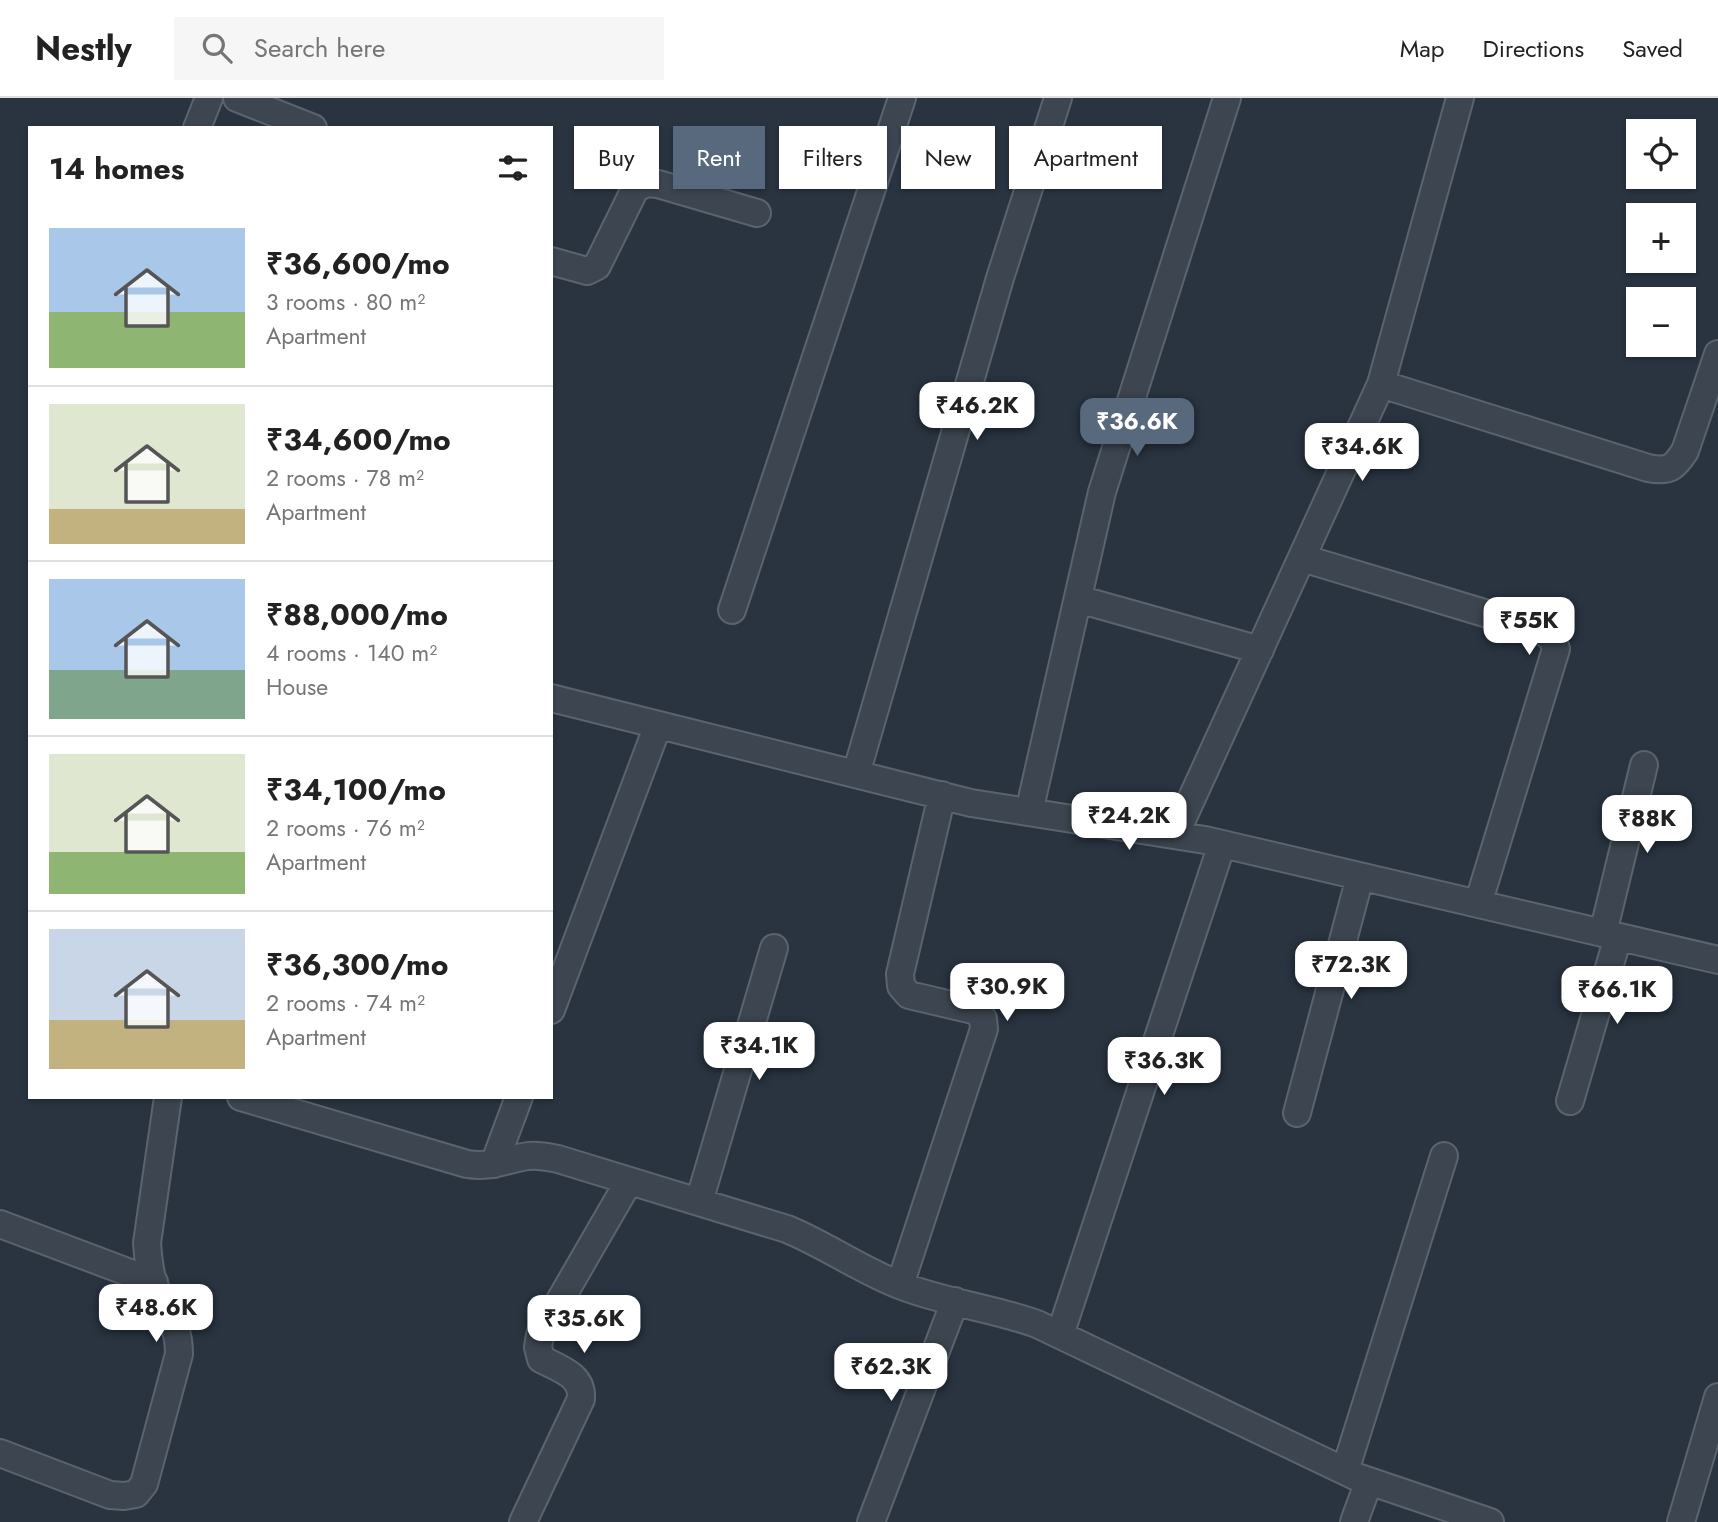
<!DOCTYPE html>
<meta charset="utf-8">
<style>
body{margin:0;font-family:Jost,sans-serif;background:#f6f6f6;color:#222;height:100vh;display:flex;flex-direction:column;font-size:26px;white-space:nowrap}
*{box-sizing:border-box;margin:0}
p{font-size:23px;color:#767676}
.icon{flex:none;width:38px;height:38px;fill:none;stroke:currentColor;stroke-width:2;stroke-linecap:round;stroke-linejoin:round}
.map{position:relative;flex:1;overflow:hidden}
.details{position:absolute;left:28px;top:28px;width:525px;height:973px;display:flex;flex-direction:column;background:#fff;border-radius:0px;box-shadow:0 2px 5px #0004}
.details>*{flex:none}
.top-card{position:absolute;left:574px;top:28px;width:665px;height:63px;display:flex;gap:14px}
.controls{position:absolute;left:1626px;top:21px;display:grid;gap:14px}
.controls a{display:grid;place-items:center;width:70px;height:70px;border-radius:0px;background:#fff;box-shadow:0 2px 5px #0004;font-size:35px}
.price{position:absolute;translate:-50% -60px;padding:0 16px;border-radius:14px;background:#fff;color:#222;font-size:23px;line-height:46px;filter:drop-shadow(0 2px 4px #0008)}
.price::after{content:'';position:absolute;left:50%;top:42px;width:21px;height:16px;margin-left:-10px;background:inherit;clip-path:polygon(0 0,100% 0,50% 100%)}
.price.current{background:#58697e;color:#fff}
ul{padding:0;list-style:none}
li{display:flex;align-items:center;gap:21px;height:175px;padding:0 21px}
li+li{border-top:2px solid #e0e0e0}
li span{display:grid;place-items:center;flex:none;width:196px;height:140px;border-radius:0px;color:#555}
li>.icon{margin-inline-start:auto}
span .icon{width:84px;height:84px;fill:#fffc;stroke-width:1}
li b{font-size:30px}
h2{display:flex;justify-content:space-between;align-items:center;height:84px;padding:0 21px;font-size:30px}
.chip{padding:0 24px;border-radius:0px;background:#fff;box-shadow:0 2px 5px #0004;font-size:24px;line-height:63px}
.chip.current{background:#58697e;color:#fff}
header{display:flex;align-items:center;gap:42px;box-sizing:border-box;height:98px;padding:0 35px;background:#fff;border-bottom:2px solid #e0e0e0}
header strong{font-size:33px}
nav{display:flex;gap:38px;margin-inline-start:auto;font-size:24px}
.search{width:490px;height:63px;background:#f6f6f6;display:flex;align-items:center;gap:18px;box-sizing:border-box;padding:0 24px;border-radius:0px;color:#767676;font-size:26px}
.map>svg:first-child{display:block}
.lines{fill:none;stroke-linecap:round;stroke-linejoin:round}
.street-casing{stroke:#5b646d;stroke-width:30}
.street{stroke:#3d4650;stroke-width:26}
</style>
<header>
<strong>Nestly</strong>
<div class="search"><svg class="icon" aria-label="search" viewBox="0 0 24 24"><circle cx="10" cy="10" r="6"/><path d="M15 15l6 6"/></svg>Search here</div>
<nav><a>Map</a><a>Directions</a><a>Saved</a></nav>
</header>
<div class="map">
<svg width="1718" height="1424" viewBox="0 0 1718 1424">
<rect width="100%" height="100%" fill="#293440"/>
<g class="lines">
<defs>
<path id="street" d="M237,0l76,30
M197,30l12,-30
M551,163l36,10 10,-5 38,-77 11,-6 12,1 99,29
M1381,286l267,84c21,4 26,0 37,-17l33,-97
M1302,460l239,72 11,8 4,11 -78,255
M1078,501l182,51
M732,512l170,-512
M551,600l420,105 234,37 513,120
M856,676l144,-496 58,-180
M1029,714l73,-320 125,-394
M1175,737l206,-451 79,-286
M1603,835l41,-168
M551,912l107,-285
M241,999l226,67c25,4 39,-5 62,-8 10,-1 19,1 29,3l229,70c39,16 75,42 115,57 44,17 91,22 135,38l320,153 133,45
M1570,1003l48,-164
M1297,1015l63,-236
M494,1066l25,-67
M699,1104l75,-254
M0,1126l154,58
M900,1187l84,-256 -1,-10 -6,-8 -68,-16 -8,-9 -1,-12 42,-179
M1060,1237l162,-491
M0,1355l110,42 14,1 12,-2 8,-10 35,-130c0,-34 -15,-43 -26,-72 -4,-13 -5,-26 -6,-39l21,-146
M1345,1373l99,-315
M523,1424l58,-123c2,-24 -21,-30 -40,-40l-3,-12 2,-12 89,-154
M871,1424l84,-221
M1354,1424l15,-41
M1681,1424l37,-125"/>
</defs>
<!-- street casing -->
<use href="#street" class="street-casing"/>
<!-- street -->
<use href="#street" class="street"/>
</g>
</svg>
<div class="controls">
<a><svg class="icon" aria-label="locate" viewBox="0 0 24 24"><circle cx="12" cy="12" r="6"/><path d="M12 2v4M12 18v4M2 12h4M18 12h4"/></svg></a>
<a>+</a>
<a>−</a>
</div>
<b class="price" style="left:977px;top:344px">₹46.2K</b>
<b class="price current" style="left:1137px;top:360px">₹36.6K</b>
<b class="price" style="left:1362px;top:385px">₹34.6K</b>
<b class="price" style="left:1529px;top:559px">₹55K</b>
<b class="price" style="left:1129px;top:754px">₹24.2K</b>
<b class="price" style="left:1647px;top:757px">₹88K</b>
<b class="price" style="left:1351px;top:903px">₹72.3K</b>
<b class="price" style="left:1007px;top:925px">₹30.9K</b>
<b class="price" style="left:1617px;top:928px">₹66.1K</b>
<b class="price" style="left:759px;top:984px">₹34.1K</b>
<b class="price" style="left:1164px;top:999px">₹36.3K</b>
<b class="price" style="left:156px;top:1246px">₹48.6K</b>
<b class="price" style="left:584px;top:1257px">₹35.6K</b>
<b class="price" style="left:891px;top:1305px">₹62.3K</b>
<div class="top-card">
<a class="chip">Buy</a>
<a class="chip current">Rent</a>
<a class="chip">Filters</a>
<a class="chip">New</a>
<a class="chip">Apartment</a>
</div>
<section class="details">
<h2>14 homes<svg class="icon" aria-label="filters" viewBox="0 0 24 24"><path d="M4 7h16M4 17h16"/><circle cx="9" cy="7" r="2"/><circle cx="15" cy="17" r="2"/></svg></h2>
<ul>
<li><span style="background:linear-gradient(#a9c7e8 60%,#8fb573 0)"><svg class="icon" aria-label="home" viewBox="0 0 24 24"><path d="M3 11l9-7 9 7M6 9v11h12V9"/></svg></span><div><b>₹36,600/mo</b><p>3 rooms · 80 m²</p><p>Apartment</p></div></li>
<li><span style="background:linear-gradient(#dfe7d0 75%,#c2b280 0)"><svg class="icon" aria-label="home" viewBox="0 0 24 24"><path d="M3 11l9-7 9 7M6 9v11h12V9"/></svg></span><div><b>₹34,600/mo</b><p>2 rooms · 78 m²</p><p>Apartment</p></div></li>
<li><span style="background:linear-gradient(#a9c7e8 65%,#7fa58c 0)"><svg class="icon" aria-label="home" viewBox="0 0 24 24"><path d="M3 11l9-7 9 7M6 9v11h12V9"/></svg></span><div><b>₹88,000/mo</b><p>4 rooms · 140 m²</p><p>House</p></div></li>
<li><span style="background:linear-gradient(#dfe7d0 70%,#8fb573 0)"><svg class="icon" aria-label="home" viewBox="0 0 24 24"><path d="M3 11l9-7 9 7M6 9v11h12V9"/></svg></span><div><b>₹34,100/mo</b><p>2 rooms · 76 m²</p><p>Apartment</p></div></li>
<li><span style="background:linear-gradient(#c9d6e8 65%,#c2b280 0)"><svg class="icon" aria-label="home" viewBox="0 0 24 24"><path d="M3 11l9-7 9 7M6 9v11h12V9"/></svg></span><div><b>₹36,300/mo</b><p>2 rooms · 74 m²</p><p>Apartment</p></div></li>
</ul>
</section>
</div>
